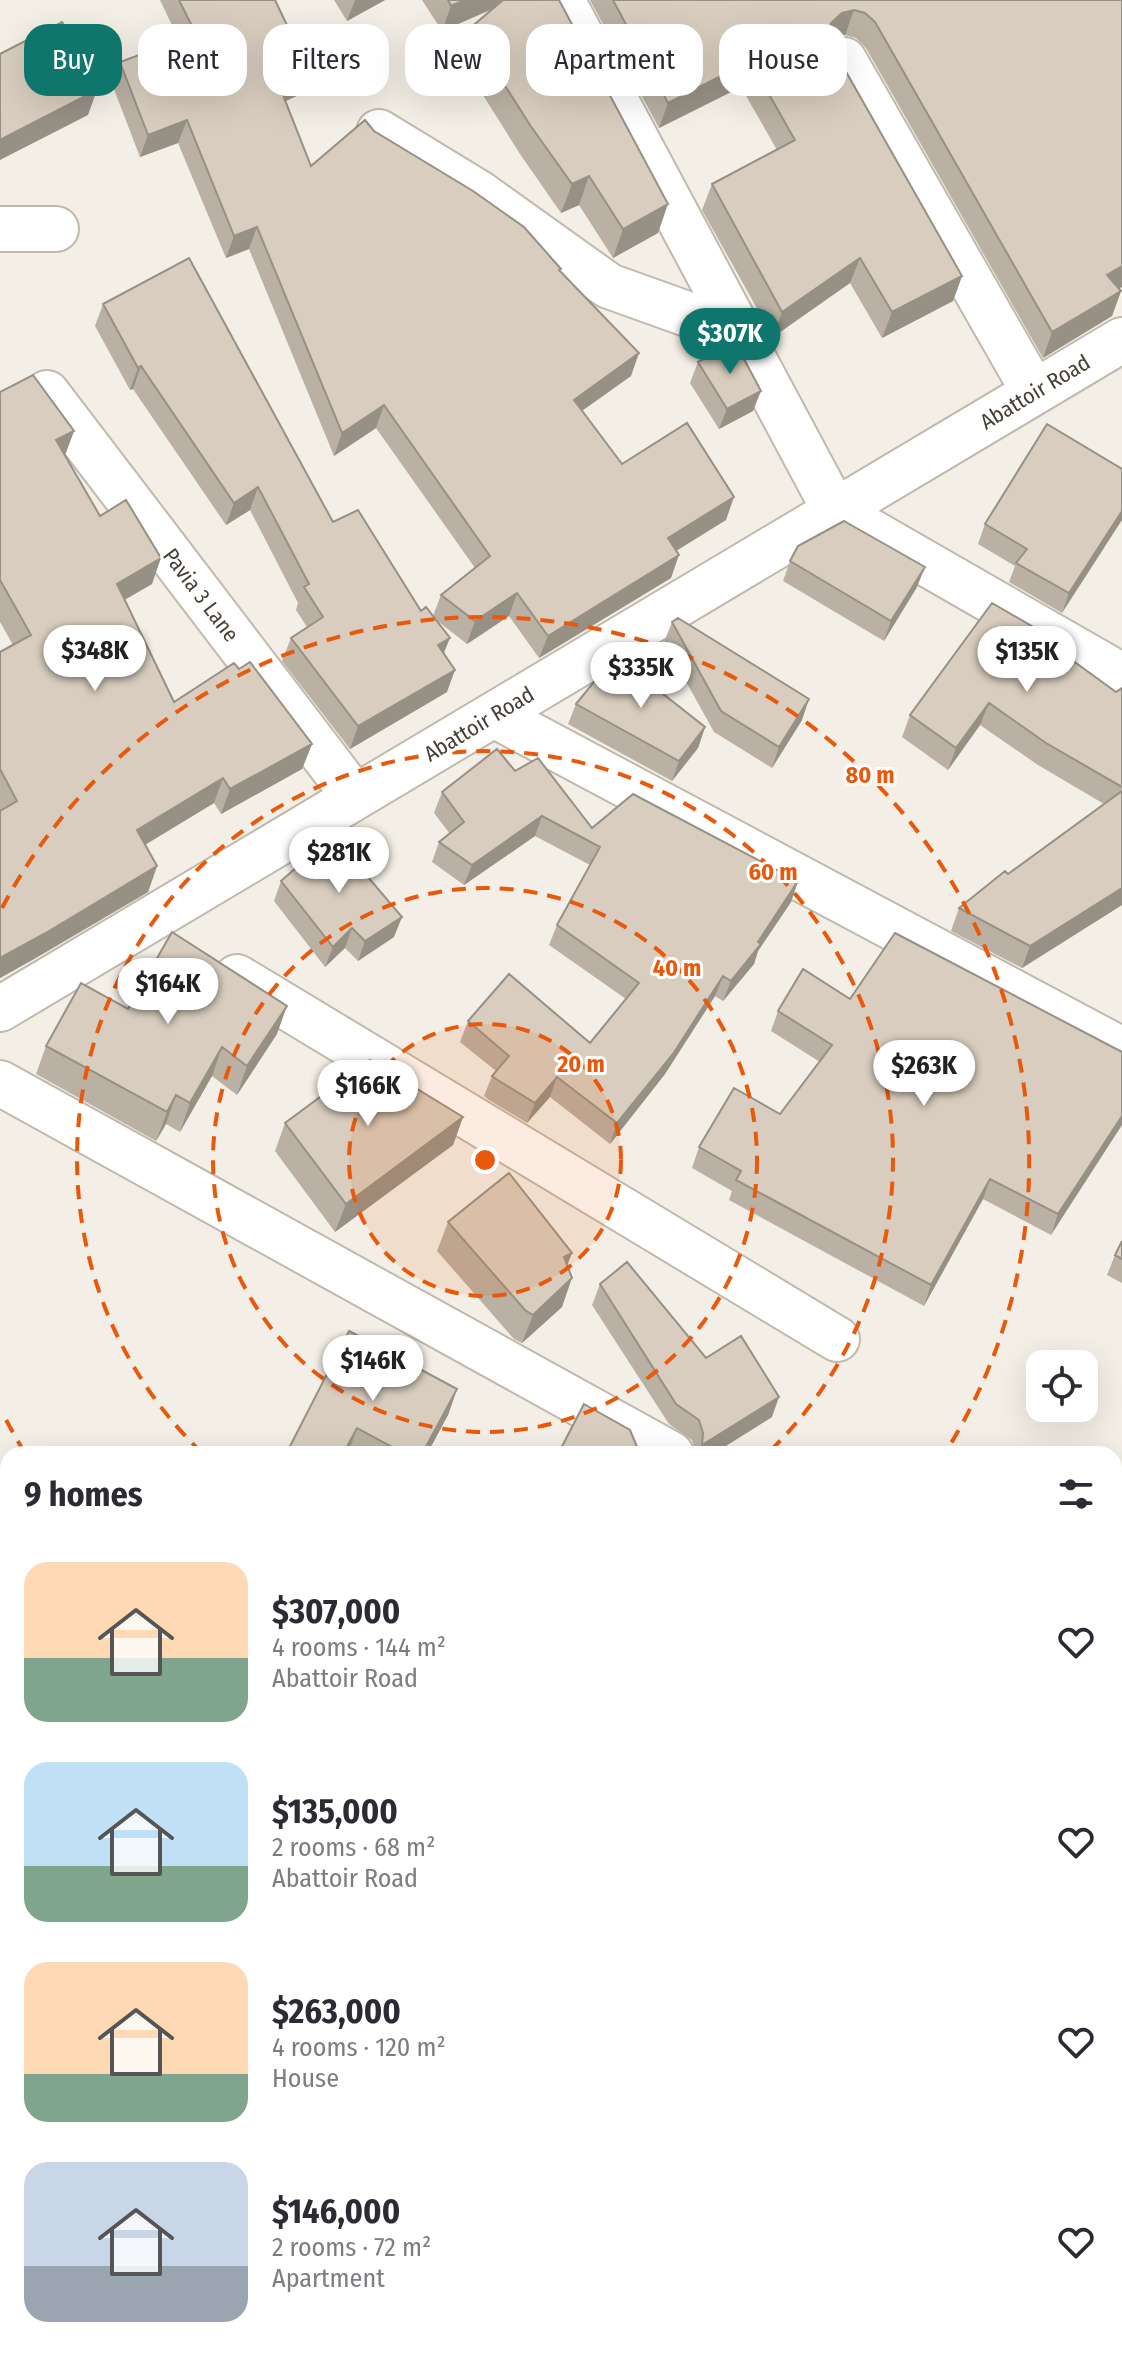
<!DOCTYPE html>
<meta charset="utf-8">
<style>
body{margin:0;font-family:"Fira Sans Condensed",sans-serif;background:#f2f2f3;color:#2b2b33;height:100vh;display:flex;flex-direction:column;font-size:30px;white-space:nowrap}
*{box-sizing:border-box;margin:0}
p{font-size:26px;color:#7c7c81}
.icon{flex:none;width:44px;height:44px;fill:none;stroke:currentColor;stroke-width:2;stroke-linecap:round;stroke-linejoin:round}
.map{position:relative;flex:1;overflow:hidden}
.drawer{position:absolute;left:0px;top:1446px;width:1122px;height:914px;display:flex;flex-direction:column;background:#fff;border-radius:24px 24px 0 0;box-shadow:0 8px 32px #0002}
.drawer>*{flex:none}
.top-card{position:absolute;left:24px;top:24px;width:1074px;height:72px;display:flex;gap:16px}
.buttons{position:absolute;left:1026px;top:1350px;display:grid;gap:16px}
.buttons a{display:grid;place-items:center;width:72px;height:72px;border-radius:16px;background:#fff;box-shadow:0 8px 32px #0002;font-size:40px}
.price{position:absolute;translate:-50% -68px;padding:0 18px;border-radius:28px;background:#fff;color:#222;font-size:26px;line-height:52px;filter:drop-shadow(0 2px 4px #0008)}
.price::after{content:'';position:absolute;left:50%;top:48px;width:24px;height:18px;margin-left:-12px;background:inherit;clip-path:polygon(0 0,100% 0,50% 100%)}
.price.selected{background:#0f766e;color:#fff}
ul{padding:0;list-style:none}
li{display:flex;align-items:center;gap:24px;height:200px;padding:0 24px}
li span{display:grid;place-items:center;flex:none;width:224px;height:160px;border-radius:24px;color:#555}
li>.icon{margin-inline-start:auto}
span .icon{width:96px;height:96px;fill:#fffc;stroke-width:1}
li b{font-size:34px}
h2{display:flex;justify-content:space-between;align-items:center;height:96px;padding:0 24px;font-size:34px}
.chip{padding:0 28px;border-radius:24px;background:#fff;box-shadow:0 8px 32px #0002;font-size:28px;line-height:72px}
.chip.selected{background:#0f766e;color:#fff}
.map>svg:first-child{display:block}
.lines{fill:none;stroke-linecap:round;stroke-linejoin:round}
.minor-casing{stroke:#c1b9ab;stroke-width:48}
.minor{stroke:#fff;stroke-width:44}
.wall{fill:#bab0a3}
.shaded-wall{fill:#979085}
.building{fill:#d8cdbe;stroke:#979085;stroke-width:2}
.ring{fill:none;stroke:#e8590c;stroke-width:4;stroke-dasharray:14 10}
.labels{text-anchor:middle;dominant-baseline:central;stroke-width:6;stroke-linejoin:round;paint-order:stroke}
.street-label{font-size:22px;fill:#463f35;stroke:#fff}
.centre{fill:#e8590c;stroke:#fff;stroke-width:4}
.ring-label{font-size:24px;text-anchor:middle;font-weight:bold;fill:#e8590c;stroke:#fff;stroke-width:6;stroke-linejoin:round;paint-order:stroke}
</style>
<div class="map">
<svg width="1122" height="2359" viewBox="0 0 1122 2359">
<rect width="100%" height="100%" fill="#f3efe6"/>
<g class="lines">
<defs>
<path id="minor" d="M562,0l273,511 287,165
M844,60l190,332
M379,132l100,61 130,93 131,47
M0,229h56
M47,393l308,404
M494,715l628,335
M237,977l600,362
M0,1009l1122,-669
M0,1083l671,371
M1114,1736l8,3
M1114,1934l8,3
M430,2352l19,7"/>
</defs>
<!-- minor casing -->
<use href="#minor" class="minor-casing"/>
<!-- minor -->
<use href="#minor" class="minor"/>
</g>
<!-- wall -->
<path class="wall" d="M160,0h115l34,71 -8,23 -16,7 26,65 63,-35 187,138v2l70,105 -49,35 40,53 104,56 -50,30 -5,28 -132,80 -30,-42 -42,28 -32,-25 9,35 3,38 -97,57 -68,-88 9,-23 16,-11 -11,-17 2,-7 -48,-93 -24,15 -93,-136 -3,1 -35,-64 8,-22 230,218 88,89 12,5 8,-21 34,-27 -99,-140 -42,28 -85,-207 -23,9 -48,-115 -38,14 -28,-73 8,-22 59,-22z
M334,0h51l-38,21z
M422,0h137l99,233 -45,25 -34,-53 -18,8 -41,-59 -61,-97 10,-28 24,-20 -51,22z
M590,0h532v287l-3,1 2,3 -9,25 -69,42 -177,-310 -10,-10 -11,-3 -13,3 -2,3 2,6 130,229 -9,25 -71,37 -32,-55 -77,54 -71,-127 10,-26 65,-34 -36,-63 -82,41z
M698,362l55,49 -34,18 -29,-46z
M0,392l74,39 -9,25 35,60 52,68 -28,16 50,102 65,-33 73,75 -10,25 -81,45 -7,-11 -69,42 12,21 -9,26 -114,67 -34,19v-326l13,-7 -13,-23z
M1122,469l-60,144 -53,-31 6,-16 -37,-22 7,-20z
M790,561l127,26 -33,54 -101,-60z
M672,622l130,98 -30,48 -58,-36 -50,-90z
M1042,632l-2,5 76,55 6,-4v217l-100,63 -71,-37 8,-23 49,-34 96,-70 -66,-39 -58,-40 -32,45 -46,-33 8,-22z
M576,704l129,23 -7,21 -26,33 -104,-57z
M515,771l77,57 206,53 -7,21 -33,49 -4,13 -31,37 -8,-5 -50,78 -55,70 -60,-47 -23,26 -38,-23 -5,-4 8,-20 4,-5 -36,-29 8,-21 122,22 36,-44 -77,-54 8,-20 33,-60 -55,-29 -71,49 -32,-23 7,-20 11,-8 -16,-21 8,-21z
M281,881l113,56 -36,24 -13,-13 -20,19 -51,-66z
M850,999l272,53 -71,183 -68,-36 -59,107 -195,-106 3,-9 -40,-23 7,-21 81,-33 40,-52 -49,-31 7,-20z
M128,1009l149,25 -40,61 -25,-19 -32,56 -14,-8 -10,17 -120,-67 10,-28z
M463,1117l-10,28 -118,87 -60,-81 10,-28z
M448,1222l119,44 -5,41 -40,36 -8,-4 -77,-88z
M1122,1241v42l-15,-8 8,-20z
M600,1284l106,74 66,59 -59,37h-17l-4,-14 -23,-16 -77,-119z
M457,1389l-9,26 -21,39h-141z"/>
<!-- shaded-wall -->
<path class="shaded-wall" d="M355,0h30l-38,21z
M464,0h48l-70,31 9,-25z
M854,10l-9,25 -13,3 -10,10 9,-25 11,-10z
M750,61l-9,26 -82,41 9,-25z
M309,71l-8,23 -30,14 8,-23z
M97,90l-9,25 -88,45v-20z
M187,120l-9,23 -38,14 8,-22z
M589,176l-10,29 -18,8 11,-29z
M668,204l-10,29 -45,25 10,-29z
M257,227l-8,22 -23,9 8,-22z
M860,258l-10,25 -77,54 9,-25z
M1122,266v21l-24,13 9,-25z
M962,276l-9,25 -71,37 10,-26z
M1121,291l-9,25 -69,42 9,-26z
M639,353l-8,23 -65,46 8,-22z
M141,366l-8,23 -3,1 8,-22z
M761,391l-8,20 -34,18 8,-20z
M384,405l-8,23 -42,28 8,-23z
M74,431l-10,26 -8,-17z
M258,487l-8,23 -24,15 8,-22z
M734,497l-8,23 -66,41 8,-23z
M1122,511v9l-60,93 7,-20z
M679,555l-8,23 -132,80 9,-22z
M161,558l-9,26 -45,26 10,-26z
M925,567l-8,20 -33,54 7,-20z
M517,593l-8,23 -42,28 8,-23z
M450,638l-9,22 -3,-15z
M455,670l-8,22 -97,57 8,-23z
M809,699l-7,21 -30,48 7,-21z
M989,703l-9,22 -32,45 8,-22z
M705,727l-7,21 -26,33 7,-20z
M312,744l-10,25 -81,45 9,-25z
M223,778l-9,25 -86,52 9,-25z
M542,816l-7,20 -71,49 8,-20z
M157,866l-9,26 -114,67 -34,19v-20z
M798,881l-7,21 -33,49 -4,13 -31,37 8,-20z
M1122,888v17l-100,63 8,-22z
M402,917l-8,20 -36,24 7,-20z
M352,928l-7,20 -20,19 8,-20z
M723,976l-8,20 -50,78 -55,70 7,-21z
M287,1006l-10,28 -40,61 10,-29z
M222,1047l-10,29 -32,56 10,-29z
M557,1077l-7,20 -23,26 8,-20z
M176,1095l-10,29 -10,17 11,-29z
M1122,1116v9l-71,110 7,-21z
M463,1117l-10,28 -118,87 11,-28z
M990,1179l-7,20 -59,107 7,-21z
M572,1253l-11,29 3,-25z
M572,1278l-10,29 -40,36 11,-28z
M457,1389l-9,26 -21,39h-5z
M779,1397l-7,20 -59,37h-14l3,-9z
M357,1428l-9,26h-5z"/>
<!-- building -->
<path class="building" d="M179,0h96l34,71 -30,14 32,81 54,-46 9,11 99,60 51,36 37,42 -2,1 80,83 -65,47 48,64 65,-41 47,74 -66,41 11,17 -131,81 -31,-43 -42,28 -34,-26 49,-39 -106,-151 -42,28 -85,-206 -23,9 -47,-116 -39,15 -28,-73 76,-28z
M448,0h16l-13,6z
M503,0h56l109,204 -45,25 -34,-53 -17,8 -42,-59 -61,-96z
M613,0h509v266l-15,9 14,16 -69,41 -177,-310 -10,-9 -11,-3 -12,3 -11,10 -3,12 4,12 130,229 -70,36 -32,-54 -78,54 -70,-128 83,-44 -45,-79 -82,42z
M62,22l35,68 -97,50v-86z
M189,258l144,264 25,-12 63,101 5,-4 24,31 -12,7 17,25 -97,56 -67,-88 32,-21 -19,-30 5,-3 -51,-97 -24,16 -93,-137 -3,2 -35,-64z
M735,342l26,49 -34,18 -29,-47z
M33,375l41,56 -18,9 44,76 26,-16 35,58 -44,26 57,118 60,-39 5,6 11,-7 62,82 -82,45 -7,-11 -86,52 20,36 -113,68 -44,24v-147l17,-10 -17,-32v-117l31,-17 -31,-55v-188z
M1047,424l75,45v42l-53,82 -53,-30 11,-14 -42,-25z
M844,521l81,46 -34,54 -101,-60 8,-15z
M992,603l50,29 -3,4 77,56 6,-4v99l-76,-44 -57,-40 -33,45 -46,-33z
M678,618l131,81 -30,48 -58,-36 -49,-89z
M615,656l90,71 -26,34 -103,-57z
M497,749l18,22 23,-13 54,70 41,-34 165,87 -40,61 3,2 -30,37 -8,-5 -50,78 -56,69 -60,-46 -22,26 -39,-24 -4,-3 17,-20 -41,-35 41,-47 81,69 49,-60 -82,-58 43,-78 -58,-31 -70,49 -33,-23 25,-20 -22,-30z
M1122,791v97l-92,58 -71,-38 46,-37 3,3z
M333,836l69,81 -37,24 -13,-13 -19,19 -52,-66z
M172,932l115,74 -40,60 -25,-19 -32,56 -14,-8 -9,17 -121,-66 35,-63 47,26z
M895,933l227,119v64l-64,98 -68,-35 -59,106 -195,-105 5,-9 -42,-24 35,-59 46,26 52,-69 -54,-34 25,-42 47,30z
M370,1060l93,57 -117,87 -61,-81z
M509,1173l63,80 -8,4 8,21 -39,37 -8,-5 -77,-88z
M1122,1241v18l-7,-4z
M627,1262l79,96 35,-22 38,61 -77,48 1,-12 -4,-13 -23,-16 -76,-120z
M349,1331l108,58 -35,65h-17l-48,-26 -14,26h-57z
M584,1404l46,26 10,24h-82z"/>
<!-- distance rings -->
<circle cx="485" cy="1160" r="136" fill="#e8590c" fill-opacity=".12"/>
<g class="ring">
<circle cx="485" cy="1160" r="136"/>
<circle cx="485" cy="1160" r="272"/>
<path d="M202 1453A408 408 0 1 1 768 1453"/>
<path d="M25 1453A545 545 0 0 1 2 1412M2 908A545 545 0 1 1 945 1453"/>
</g>
<g class="labels">
<!-- street labels -->
<g class="street-label">
<text transform="translate(1035 392) rotate(-31)">Abattoir Road</text>
<text transform="translate(201 595) rotate(53)">Pavia 3 Lane</text>
<text transform="translate(479 724) rotate(-31)">Abattoir Road</text>
</g>
</g>
<circle cx="485" cy="1160" r="12" class="centre"/>
<g class="ring-label">
<text x="870" y="783">80 m</text>
<text x="773" y="880">60 m</text>
<text x="677" y="976">40 m</text>
<text x="581" y="1072">20 m</text>
</g>
</svg>
<div class="buttons">
<a><svg class="icon" aria-label="locate" viewBox="0 0 24 24"><circle cx="12" cy="12" r="6"/><path d="M12 2v4M12 18v4M2 12h4M18 12h4"/></svg></a>
</div>
<b class="price selected" style="left:730px;top:376px">$307K</b>
<b class="price" style="left:95px;top:693px">$348K</b>
<b class="price" style="left:1027px;top:694px">$135K</b>
<b class="price" style="left:641px;top:710px">$335K</b>
<b class="price" style="left:339px;top:895px">$281K</b>
<b class="price" style="left:168px;top:1026px">$164K</b>
<b class="price" style="left:924px;top:1108px">$263K</b>
<b class="price" style="left:368px;top:1128px">$166K</b>
<b class="price" style="left:373px;top:1403px">$146K</b>
<div class="top-card">
<a class="chip selected">Buy</a>
<a class="chip">Rent</a>
<a class="chip">Filters</a>
<a class="chip">New</a>
<a class="chip">Apartment</a>
<a class="chip">House</a>
</div>
<section class="drawer">
<h2>9 homes<svg class="icon" aria-label="filters" viewBox="0 0 24 24"><path d="M4 7h16M4 17h16"/><circle cx="9" cy="7" r="2"/><circle cx="15" cy="17" r="2"/></svg></h2>
<ul>
<li><span style="background:linear-gradient(#ffd9b3 60%,#7fa58c 0)"><svg class="icon" aria-label="home" viewBox="0 0 24 24"><path d="M3 11l9-7 9 7M6 9v11h12V9"/></svg></span><div><b>$307,000</b><p>4 rooms · 144 m²</p><p>Abattoir Road</p></div><svg class="icon" aria-label="heart" viewBox="0 0 24 24"><path d="M12 20l-8-8c-3-5 5-10 8-4 3-6 11-1 8 4z"/></svg></li>
<li><span style="background:linear-gradient(#bfe0f5 65%,#7fa58c 0)"><svg class="icon" aria-label="home" viewBox="0 0 24 24"><path d="M3 11l9-7 9 7M6 9v11h12V9"/></svg></span><div><b>$135,000</b><p>2 rooms · 68 m²</p><p>Abattoir Road</p></div><svg class="icon" aria-label="heart" viewBox="0 0 24 24"><path d="M12 20l-8-8c-3-5 5-10 8-4 3-6 11-1 8 4z"/></svg></li>
<li><span style="background:linear-gradient(#ffd9b3 70%,#7fa58c 0)"><svg class="icon" aria-label="home" viewBox="0 0 24 24"><path d="M3 11l9-7 9 7M6 9v11h12V9"/></svg></span><div><b>$263,000</b><p>4 rooms · 120 m²</p><p>House</p></div><svg class="icon" aria-label="heart" viewBox="0 0 24 24"><path d="M12 20l-8-8c-3-5 5-10 8-4 3-6 11-1 8 4z"/></svg></li>
<li><span style="background:linear-gradient(#c9d6e8 65%,#9aa5b1 0)"><svg class="icon" aria-label="home" viewBox="0 0 24 24"><path d="M3 11l9-7 9 7M6 9v11h12V9"/></svg></span><div><b>$146,000</b><p>2 rooms · 72 m²</p><p>Apartment</p></div><svg class="icon" aria-label="heart" viewBox="0 0 24 24"><path d="M12 20l-8-8c-3-5 5-10 8-4 3-6 11-1 8 4z"/></svg></li>
</ul>
</section>
</div>
